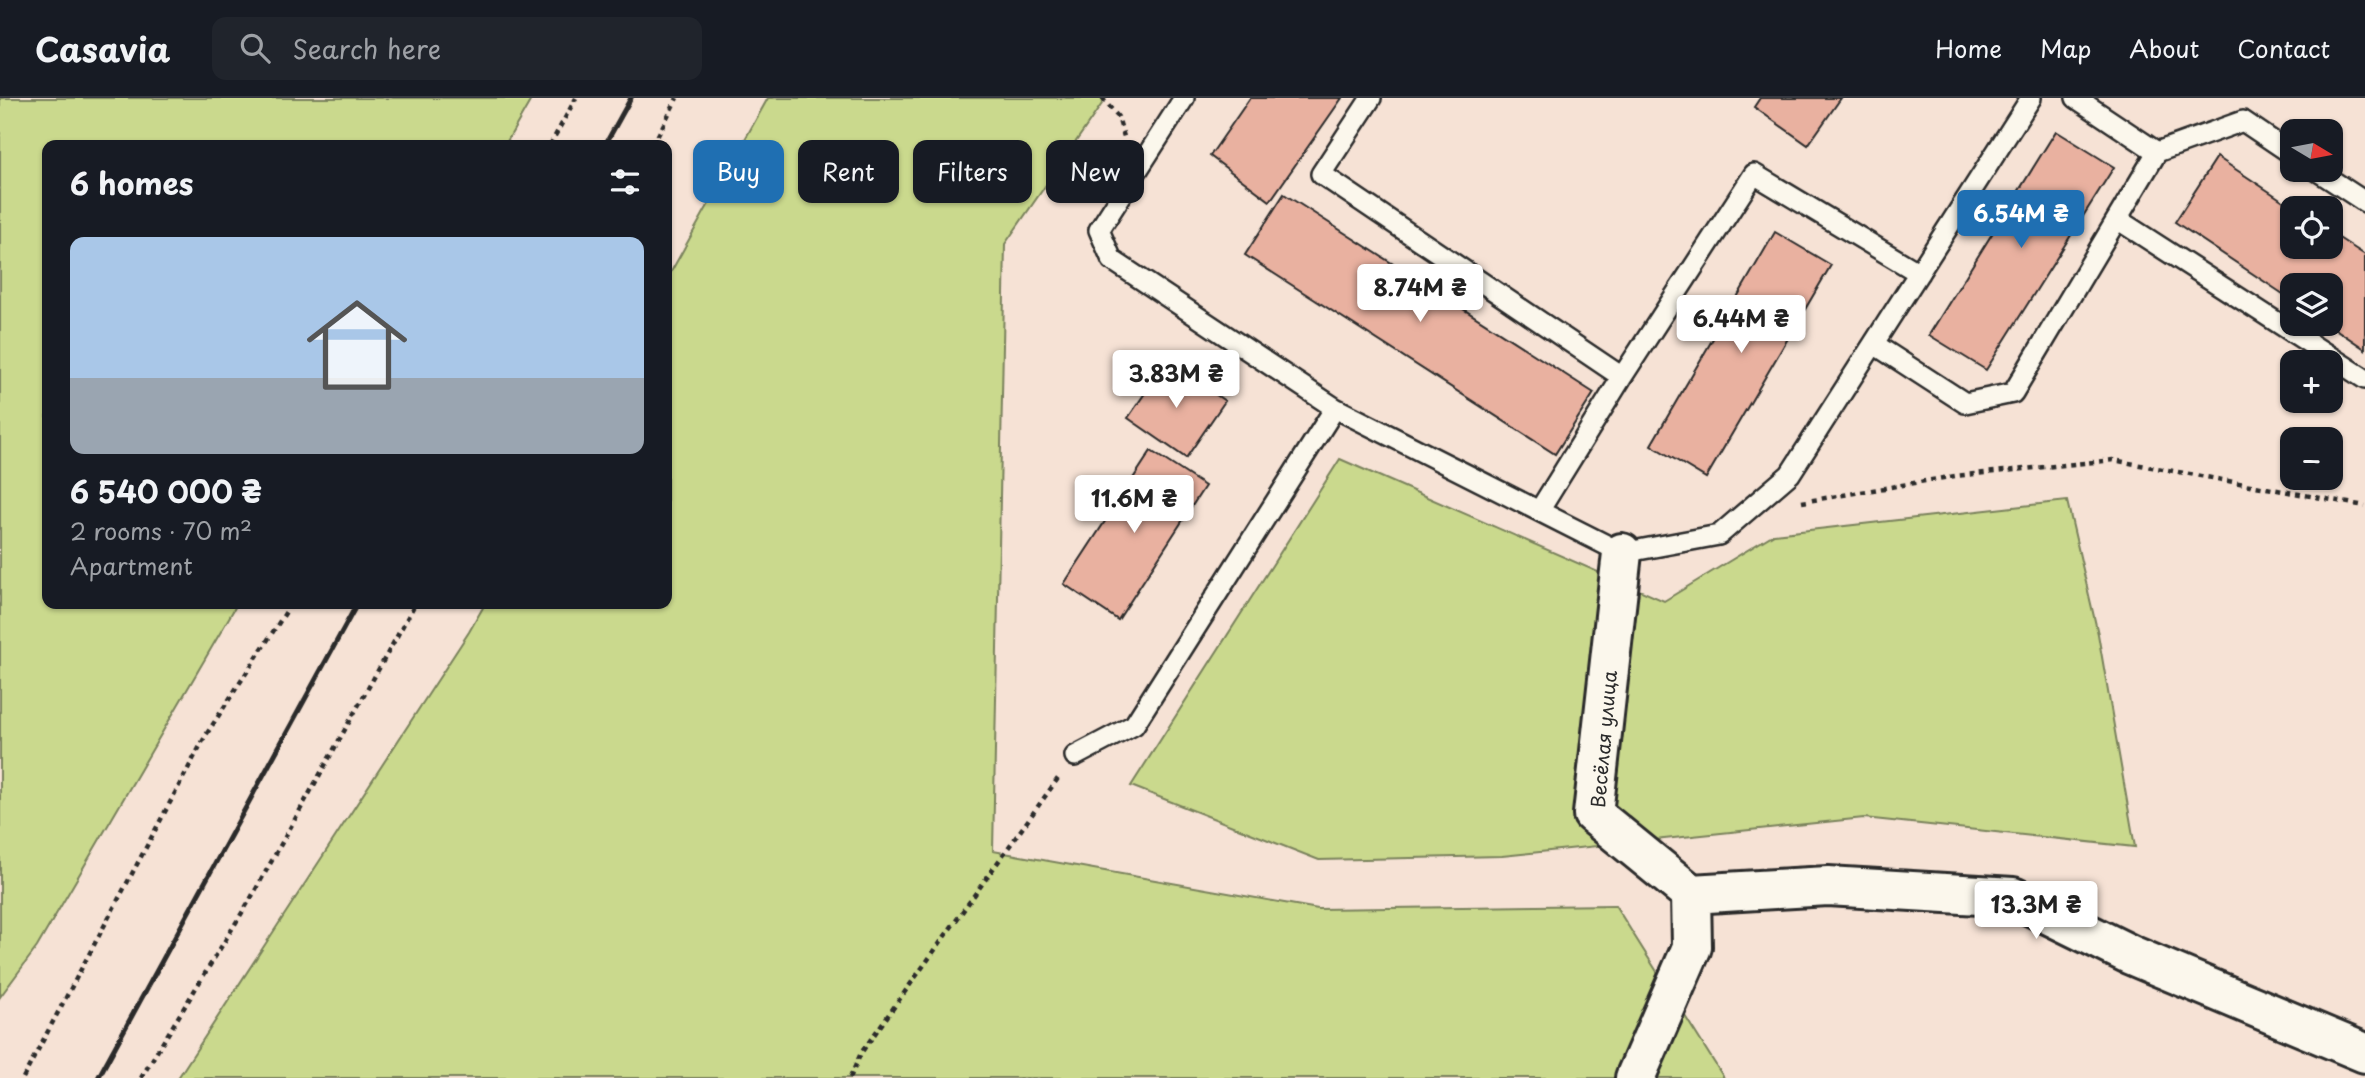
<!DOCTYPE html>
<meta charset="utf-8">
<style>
body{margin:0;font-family:"Playpen Sans",sans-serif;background:#20242c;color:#f1f3f6;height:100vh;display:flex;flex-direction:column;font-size:26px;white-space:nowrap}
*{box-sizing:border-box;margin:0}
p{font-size:23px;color:#9ea1a6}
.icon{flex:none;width:38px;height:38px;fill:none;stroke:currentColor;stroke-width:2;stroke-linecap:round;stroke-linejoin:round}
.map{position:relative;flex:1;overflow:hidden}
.side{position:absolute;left:42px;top:42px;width:630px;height:469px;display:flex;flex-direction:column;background:#171b24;border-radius:14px;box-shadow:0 2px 5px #0004}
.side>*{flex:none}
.top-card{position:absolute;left:693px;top:42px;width:665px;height:63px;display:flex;gap:14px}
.needle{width:46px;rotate:100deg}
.controls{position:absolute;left:2280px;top:21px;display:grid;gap:14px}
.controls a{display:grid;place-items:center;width:63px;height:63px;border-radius:14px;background:#171b24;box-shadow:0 2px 5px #0004;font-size:35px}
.price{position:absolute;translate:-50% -60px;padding:0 16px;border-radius:7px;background:#fff;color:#222;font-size:23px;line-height:46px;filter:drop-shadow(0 2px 4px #0008)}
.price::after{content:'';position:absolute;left:50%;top:42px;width:21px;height:16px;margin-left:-10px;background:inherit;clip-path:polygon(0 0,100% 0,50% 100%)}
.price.on{background:#1f6fb2;color:#fff}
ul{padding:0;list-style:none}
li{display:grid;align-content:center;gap:14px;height:371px;padding:0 28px}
li span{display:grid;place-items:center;height:217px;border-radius:14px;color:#555}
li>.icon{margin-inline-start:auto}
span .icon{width:126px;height:126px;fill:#fffc;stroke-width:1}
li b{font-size:30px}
h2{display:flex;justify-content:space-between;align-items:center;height:84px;padding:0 28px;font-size:30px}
.tag{padding:0 24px;border-radius:14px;background:#171b24;box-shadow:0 2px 5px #0004;font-size:24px;line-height:63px}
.tag.on{background:#1f6fb2;color:#fff}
header{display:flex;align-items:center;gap:42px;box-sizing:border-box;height:98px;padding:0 35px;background:#171b24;border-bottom:2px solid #363941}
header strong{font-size:33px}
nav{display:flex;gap:38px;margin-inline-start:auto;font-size:24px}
.search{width:490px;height:63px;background:#20242c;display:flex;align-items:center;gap:18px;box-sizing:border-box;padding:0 24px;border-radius:14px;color:#9ea1a6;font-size:26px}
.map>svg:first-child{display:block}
.green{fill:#cad98d;stroke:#7a825c;stroke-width:2}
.building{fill:#e9b1a0;stroke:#2b2b2b;stroke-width:2}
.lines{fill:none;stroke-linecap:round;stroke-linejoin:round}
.lane-casing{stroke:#2b2b2b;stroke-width:24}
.street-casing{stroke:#2b2b2b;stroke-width:44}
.path{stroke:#2b2b2b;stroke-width:4.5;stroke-dasharray:5 5;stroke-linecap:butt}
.lane{stroke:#fbf7ec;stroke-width:19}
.street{stroke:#fbf7ec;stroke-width:38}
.rail{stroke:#2b2b2b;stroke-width:5}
.labels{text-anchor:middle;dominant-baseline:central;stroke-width:5;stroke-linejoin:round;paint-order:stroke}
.street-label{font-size:19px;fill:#2b2b2b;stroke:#fbf7ec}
</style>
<header>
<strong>Casavia</strong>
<div class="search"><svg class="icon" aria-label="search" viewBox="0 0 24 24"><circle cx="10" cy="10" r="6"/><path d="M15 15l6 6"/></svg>Search here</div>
<nav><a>Home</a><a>Map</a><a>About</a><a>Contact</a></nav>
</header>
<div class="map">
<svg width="2365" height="980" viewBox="0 0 2365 980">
<rect width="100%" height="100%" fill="#f6e2d5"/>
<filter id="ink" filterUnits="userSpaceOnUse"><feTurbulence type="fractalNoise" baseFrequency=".0143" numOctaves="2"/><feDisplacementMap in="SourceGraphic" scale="14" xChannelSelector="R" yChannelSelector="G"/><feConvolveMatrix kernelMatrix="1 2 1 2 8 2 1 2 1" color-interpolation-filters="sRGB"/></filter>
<g filter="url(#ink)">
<!-- green -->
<path class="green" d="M0,0h532l-27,47h-458v459h190l-200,343 -37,50z
M768,0h338l-101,146 -12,607 325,58 297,-4 109,173h-1546l291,-446 16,-28h182v-325z
M1340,361l324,142 110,-67 293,-33 31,133 37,213 -271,-29 -362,38 -183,4 -188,-74z"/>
<!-- building -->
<path class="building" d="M1250,0h92l-72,103 -60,-45z
M1760,0h81l-33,47 -54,-38z
M2056,33l58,36 -128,203 -57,-35z
M2217,59l77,51 -2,39h39v-14l34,22v94l-37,-25h3v-39h-39v15l-117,-78z
M1284,96l310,199 -39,61 -310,-199z
M1775,134l56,33 -125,213 -55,-33z
M1167,263l58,40 -39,57 -58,-40z
M1151,353l54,35 -87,134 -54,-36z"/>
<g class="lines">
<defs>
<path id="lane" d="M1371,0l-50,76 301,203 -83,134
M2076,0l81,54 86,-31 49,33
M2316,72l49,32
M2117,121l248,160
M1874,246l91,59 48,-10 144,-241
M1622,279l132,-203 165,99
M1335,310l287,145 97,-18 71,-61 241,-376
M1075,658l59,-31 201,-317 -223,-148 -13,-30 85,-132"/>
<path id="street" d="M1622,455l-29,261 98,80 1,53 -57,131
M1691,796l137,-8 185,11 118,58 234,98"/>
</defs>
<!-- lane casing -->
<use href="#lane" class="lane-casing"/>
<!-- street casing -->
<use href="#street" class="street-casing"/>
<!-- path -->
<path class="path" d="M1102,0l16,19 7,23
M550,47l26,-47
M653,47l24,-47
M1802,404l153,-26 158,-16 252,46
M23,980l183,-343 85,-131
M141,980l110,-180 164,-294
M850,980l11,-25 198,-276"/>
<!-- lane -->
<use href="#lane" class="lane"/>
<!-- street -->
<use href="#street" class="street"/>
<!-- rail -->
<path class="rail" d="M605,47l26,-47
M98,980l259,-474"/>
</g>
</g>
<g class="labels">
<!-- street labels -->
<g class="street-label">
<text transform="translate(1603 641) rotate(-85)">Весёлая улица</text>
</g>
</g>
</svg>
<div class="controls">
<a><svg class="needle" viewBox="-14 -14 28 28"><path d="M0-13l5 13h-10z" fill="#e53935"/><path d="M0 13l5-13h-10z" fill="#9ea1a6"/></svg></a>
<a><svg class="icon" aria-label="locate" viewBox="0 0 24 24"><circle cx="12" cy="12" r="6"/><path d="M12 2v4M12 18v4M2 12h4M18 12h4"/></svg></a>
<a><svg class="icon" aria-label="layers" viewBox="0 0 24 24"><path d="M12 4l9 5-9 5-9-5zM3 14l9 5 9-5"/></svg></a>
<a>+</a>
<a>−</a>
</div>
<b class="price on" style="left:2021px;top:152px">6.54M ₴</b>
<b class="price" style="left:1420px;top:226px">8.74M ₴</b>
<b class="price" style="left:1741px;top:257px">6.44M ₴</b>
<b class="price" style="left:1176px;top:312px">3.83M ₴</b>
<b class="price" style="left:1134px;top:437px">11.6M ₴</b>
<b class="price" style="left:2036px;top:843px">13.3M ₴</b>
<div class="top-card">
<a class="tag on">Buy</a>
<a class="tag">Rent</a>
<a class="tag">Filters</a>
<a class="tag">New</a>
</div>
<section class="side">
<h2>6 homes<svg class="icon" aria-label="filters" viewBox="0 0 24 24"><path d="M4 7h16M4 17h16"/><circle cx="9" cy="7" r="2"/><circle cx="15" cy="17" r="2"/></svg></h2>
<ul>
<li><span style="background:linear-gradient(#a9c7e8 65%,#9aa5b1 0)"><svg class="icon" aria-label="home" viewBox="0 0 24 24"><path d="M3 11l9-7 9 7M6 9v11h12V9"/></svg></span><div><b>6 540 000 ₴</b><p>2 rooms · 70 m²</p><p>Apartment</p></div></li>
</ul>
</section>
</div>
